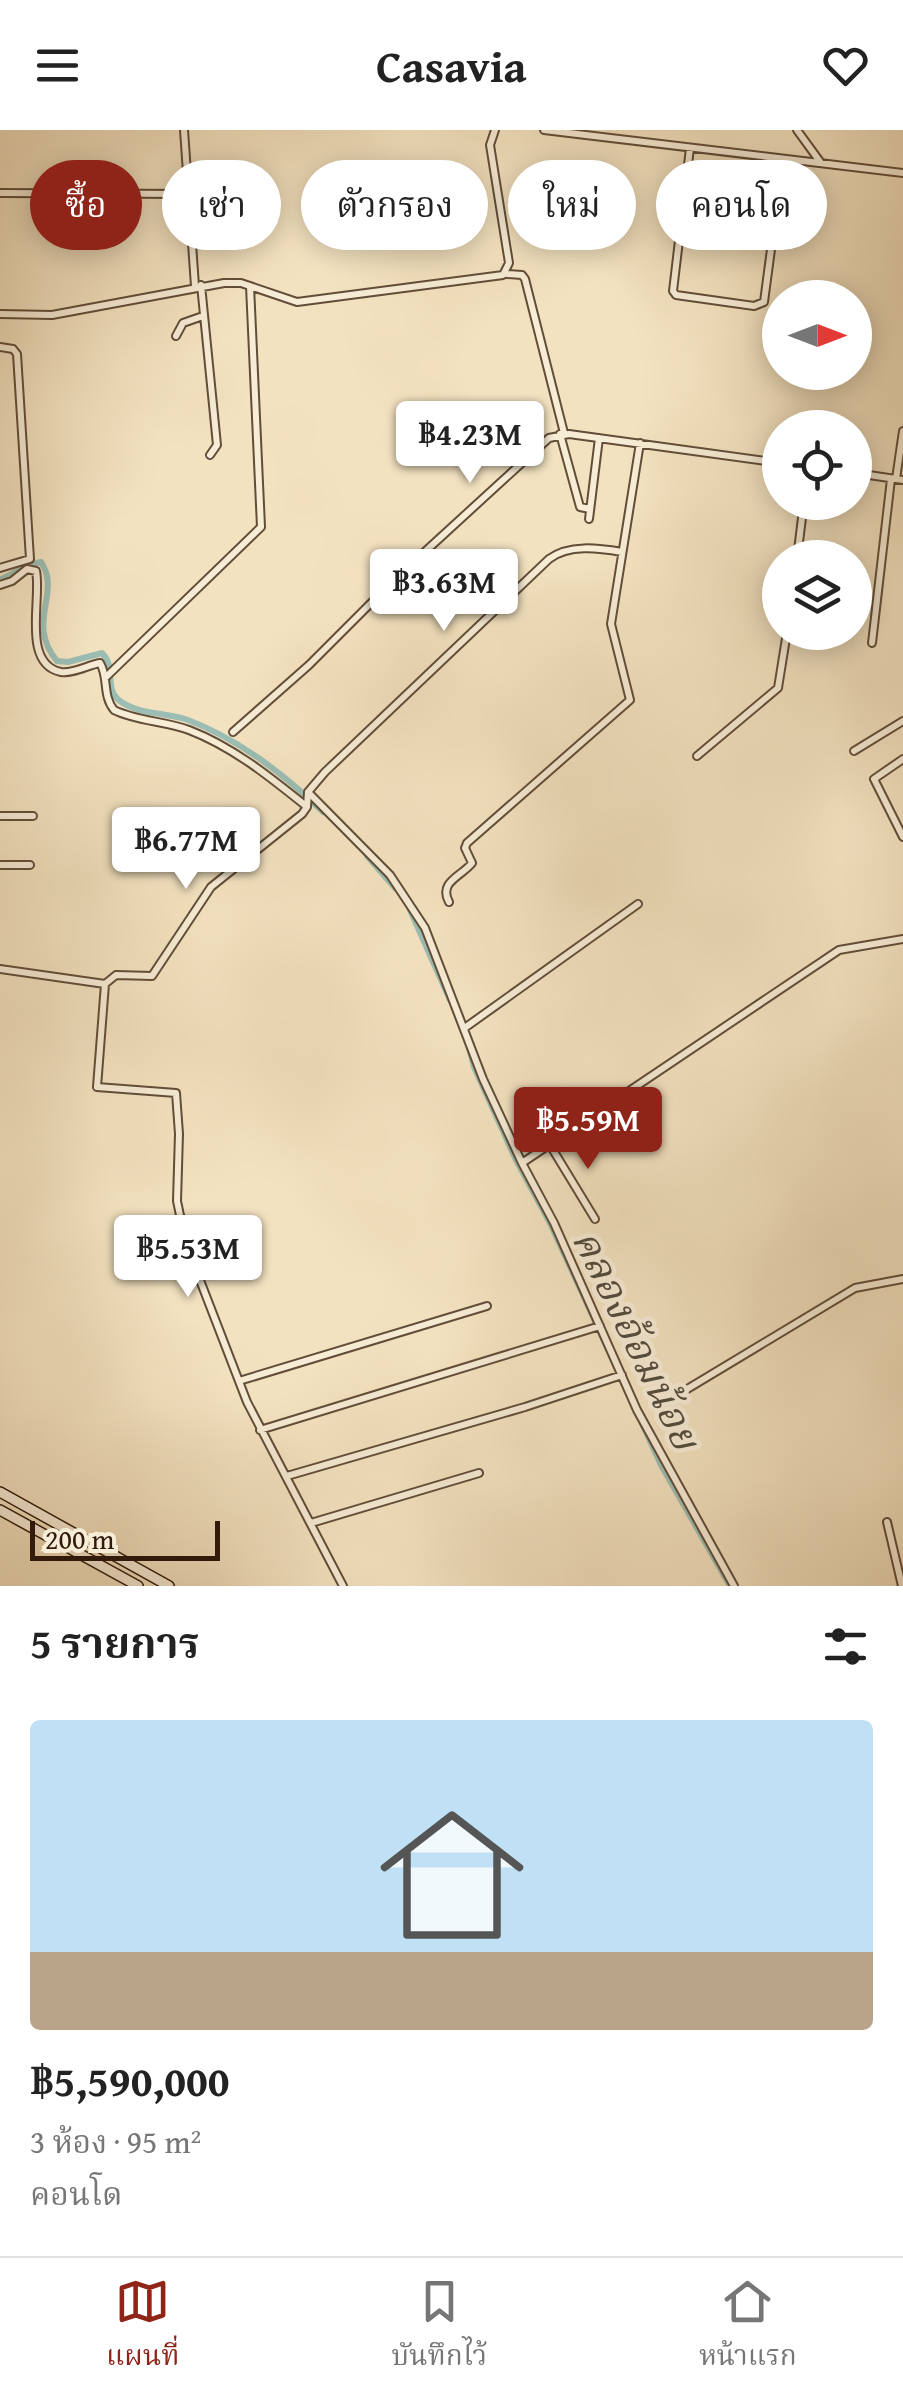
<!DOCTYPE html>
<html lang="th">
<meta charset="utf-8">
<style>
body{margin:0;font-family:"Gentium Book Plus","Noto Serif Thai",serif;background:#f6f6f6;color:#222;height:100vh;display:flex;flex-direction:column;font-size:38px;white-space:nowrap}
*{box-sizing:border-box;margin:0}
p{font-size:32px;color:#767676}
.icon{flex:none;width:55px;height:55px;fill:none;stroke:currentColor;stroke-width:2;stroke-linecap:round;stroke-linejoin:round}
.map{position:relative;height:1456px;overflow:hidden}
.details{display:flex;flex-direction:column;background:#fff;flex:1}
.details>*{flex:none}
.hud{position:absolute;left:30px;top:30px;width:845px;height:90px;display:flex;gap:20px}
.needle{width:65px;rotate:90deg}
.fabs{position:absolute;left:762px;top:150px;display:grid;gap:20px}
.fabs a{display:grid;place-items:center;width:110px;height:110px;border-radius:50%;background:#fff;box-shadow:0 5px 25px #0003;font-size:50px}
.scale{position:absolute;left:30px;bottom:25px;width:190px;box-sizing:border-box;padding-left:10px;border:5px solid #321b0a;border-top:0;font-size:28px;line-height:35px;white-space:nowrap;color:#321b0a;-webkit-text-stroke:8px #f7ecd6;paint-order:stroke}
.price{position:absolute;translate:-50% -85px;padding:0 22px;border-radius:10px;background:#fff;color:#222;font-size:32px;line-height:65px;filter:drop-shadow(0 2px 5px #0008)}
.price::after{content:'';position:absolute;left:50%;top:60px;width:30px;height:22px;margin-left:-15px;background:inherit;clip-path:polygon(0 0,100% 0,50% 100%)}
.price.active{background:#8f2418;color:#fff}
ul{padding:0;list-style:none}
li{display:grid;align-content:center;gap:20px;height:530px;padding:0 30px}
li+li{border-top:2px solid #e0e0e0}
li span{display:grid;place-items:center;height:310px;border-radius:10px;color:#555}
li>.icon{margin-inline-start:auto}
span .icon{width:180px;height:180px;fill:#fffc;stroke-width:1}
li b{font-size:42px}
h2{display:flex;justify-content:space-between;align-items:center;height:120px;padding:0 30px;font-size:42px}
.pill{padding:0 35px;border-radius:45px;background:#fff;box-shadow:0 5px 25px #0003;font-size:35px;line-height:90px}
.pill.active{background:#8f2418;color:#fff}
header{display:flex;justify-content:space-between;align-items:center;height:130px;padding:0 30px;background:#fff;font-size:45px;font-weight:600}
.dock{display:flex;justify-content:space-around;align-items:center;height:140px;border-top:2px solid #e0e0e0;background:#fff;font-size:28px;color:#767676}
.dock a{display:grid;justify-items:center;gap:5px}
.dock .active{color:#8f2418}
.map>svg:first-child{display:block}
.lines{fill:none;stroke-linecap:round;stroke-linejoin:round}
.canal{stroke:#9bbdb3;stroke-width:6}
.minor-casing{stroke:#624d38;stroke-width:10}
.secondary-casing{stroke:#321b0a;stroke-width:12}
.minor{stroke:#f7ecd6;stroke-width:6}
.secondary{stroke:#f7ecd6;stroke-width:9}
.labels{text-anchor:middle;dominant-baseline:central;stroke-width:9;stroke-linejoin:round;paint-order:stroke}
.water-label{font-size:40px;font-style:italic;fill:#524c3d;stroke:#f7ecd6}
</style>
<header><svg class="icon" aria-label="menu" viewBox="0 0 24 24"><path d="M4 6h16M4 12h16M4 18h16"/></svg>Casavia<svg class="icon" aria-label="heart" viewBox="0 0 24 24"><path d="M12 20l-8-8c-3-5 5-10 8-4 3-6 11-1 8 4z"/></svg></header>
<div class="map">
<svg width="903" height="1456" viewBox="0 0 903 1456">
<rect width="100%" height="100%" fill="#f3e2c0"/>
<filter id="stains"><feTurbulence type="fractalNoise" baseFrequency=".002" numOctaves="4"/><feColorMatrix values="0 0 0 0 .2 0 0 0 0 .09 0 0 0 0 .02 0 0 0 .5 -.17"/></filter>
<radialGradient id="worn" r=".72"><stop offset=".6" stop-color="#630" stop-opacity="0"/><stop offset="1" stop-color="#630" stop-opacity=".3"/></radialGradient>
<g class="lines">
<!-- canal -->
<path class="canal" d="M0,450l29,-15 12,-3c21,31 -16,61 16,99l11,1 34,-9c15,14 1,35 18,48 19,14 46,11 68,19 50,19 96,54 135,92
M367,726l28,32
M410,780l40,90
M469,918l5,19 42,93 34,63 111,242 69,121"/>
<defs>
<path id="minor" d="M184,0l11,156
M544,0l359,43
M797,0l24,33
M690,18l-17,143 3,4 78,11 10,-4 19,-143
M0,63l188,1
M507,144l15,1 3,4 39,154
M201,155l16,160 -7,10
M0,184l52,1 172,-32h17l56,19 206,-27 6,-12 -19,-118 5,-15
M176,206l7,-13 20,-7
M0,217l13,2 4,5 13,205 -30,9
M560,304l20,73 10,2
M855,343l48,7
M896,349l7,-48
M589,389l10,-81
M797,428l7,-56
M0,455l12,-4 15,-12 9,2c6,27 -15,93 25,101 12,2 27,-7 39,-9 9,15 2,32 14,47 22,11 51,11 75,20 44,17 81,47 117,76
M872,513l19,-164
M105,548l156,-151 -11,-241
M233,602l76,-67 85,-85 155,-142 20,-4 211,29
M854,621l49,-30
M697,626l81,-68 9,-56
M903,629l-29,20 29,58
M308,662l82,83 35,53 58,151 39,84 32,60 83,187 97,176
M0,686h33
M0,735h30
M449,772c-11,-20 13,-26 23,-39l-7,-15 2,-5 163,-143 -19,-76 29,-181
M0,839l105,15 11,-9 36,1 59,-89 91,-73 5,-7 1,-15 17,-20 224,-213c20,-15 49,-11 73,-7
M105,854l-8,103 79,6 3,41 -2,67 9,43 61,158 96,184
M466,897l172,-123
M550,1015l45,74
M522,1033l317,-213 64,-11
M239,1251l248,-75
M669,1270l186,-112 48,-9
M260,1300l340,-104
M287,1346l238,-69 97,-32
M887,1392l15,64
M311,1393l168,-50"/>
<path id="secondary" d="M0,1362l169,94
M0,1380l138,76"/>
</defs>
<!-- minor casing -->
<use href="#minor" class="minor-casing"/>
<!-- secondary casing -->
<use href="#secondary" class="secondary-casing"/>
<!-- minor -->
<use href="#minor" class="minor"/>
<!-- secondary -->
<use href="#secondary" class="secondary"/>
</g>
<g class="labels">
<!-- water labels -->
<g class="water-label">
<text transform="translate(637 1209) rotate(64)">คลองอ้อมน้อย</text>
</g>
</g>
<rect width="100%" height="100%" filter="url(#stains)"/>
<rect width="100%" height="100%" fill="url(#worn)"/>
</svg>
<div class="fabs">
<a><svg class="needle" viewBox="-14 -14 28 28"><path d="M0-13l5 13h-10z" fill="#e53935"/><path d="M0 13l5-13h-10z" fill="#767676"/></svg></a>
<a><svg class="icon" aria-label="locate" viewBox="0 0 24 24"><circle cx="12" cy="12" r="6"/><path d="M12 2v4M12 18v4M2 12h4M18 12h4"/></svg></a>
<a><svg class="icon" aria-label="layers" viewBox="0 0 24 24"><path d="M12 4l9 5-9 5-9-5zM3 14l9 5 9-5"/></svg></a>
</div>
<div class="scale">200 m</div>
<b class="price" style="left:470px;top:356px">฿4.23M</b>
<b class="price" style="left:444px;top:504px">฿3.63M</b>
<b class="price" style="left:186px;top:762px">฿6.77M</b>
<b class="price active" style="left:588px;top:1042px">฿5.59M</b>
<b class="price" style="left:188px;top:1170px">฿5.53M</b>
<div class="hud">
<a class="pill active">ซื้อ</a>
<a class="pill">เช่า</a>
<a class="pill">ตัวกรอง</a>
<a class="pill">ใหม่</a>
<a class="pill">คอนโด</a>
</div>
</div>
<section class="details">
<h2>5 รายการ<svg class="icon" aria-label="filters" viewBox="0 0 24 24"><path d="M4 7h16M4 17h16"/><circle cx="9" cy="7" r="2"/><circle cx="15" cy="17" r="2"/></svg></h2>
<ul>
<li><span style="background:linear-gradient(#bfe0f5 75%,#b9a48a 0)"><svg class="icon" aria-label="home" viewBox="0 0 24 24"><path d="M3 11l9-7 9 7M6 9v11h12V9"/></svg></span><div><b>฿5,590,000</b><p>3 ห้อง · 95 m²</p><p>คอนโด</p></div></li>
</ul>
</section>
<nav class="dock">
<a class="active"><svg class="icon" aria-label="map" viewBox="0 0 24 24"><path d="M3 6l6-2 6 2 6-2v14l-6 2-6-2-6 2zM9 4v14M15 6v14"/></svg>แผนที่</a>
<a><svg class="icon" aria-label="saved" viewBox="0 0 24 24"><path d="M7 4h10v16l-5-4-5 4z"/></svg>บันทึกไว้</a>
<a><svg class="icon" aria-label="home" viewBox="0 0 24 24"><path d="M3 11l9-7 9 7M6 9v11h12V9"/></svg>หน้าแรก</a>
</nav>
